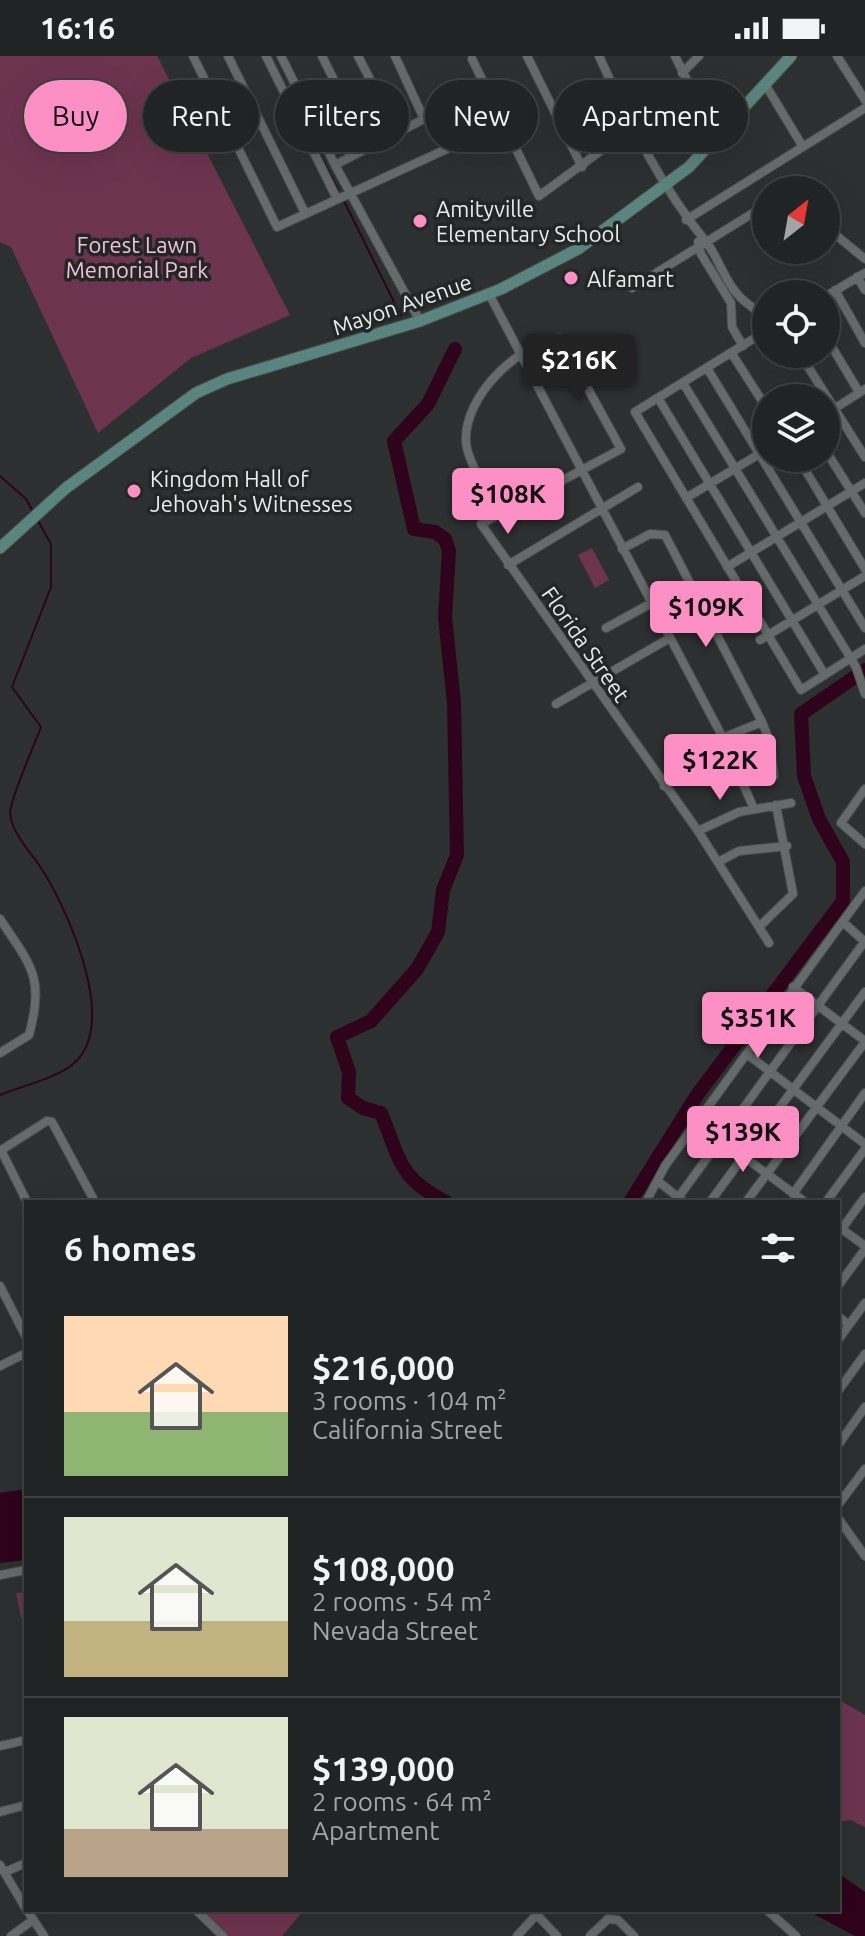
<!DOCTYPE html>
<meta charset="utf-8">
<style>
body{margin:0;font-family:Ubuntu,sans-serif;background:#292c2c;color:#f1f3f6;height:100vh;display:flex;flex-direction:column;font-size:30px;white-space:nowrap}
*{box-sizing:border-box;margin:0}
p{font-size:26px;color:#a2a4a6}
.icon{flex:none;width:44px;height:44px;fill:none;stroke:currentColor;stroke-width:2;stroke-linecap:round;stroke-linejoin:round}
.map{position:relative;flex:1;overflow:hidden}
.drawer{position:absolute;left:24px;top:1144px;width:816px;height:712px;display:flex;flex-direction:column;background:#212424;border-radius:0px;box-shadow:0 8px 32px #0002,0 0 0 2px #3e4141}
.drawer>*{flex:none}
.top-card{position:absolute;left:24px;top:24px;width:818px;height:72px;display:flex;gap:16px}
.needle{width:52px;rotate:31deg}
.tools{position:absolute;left:752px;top:120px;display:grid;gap:16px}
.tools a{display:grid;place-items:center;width:88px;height:88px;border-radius:50%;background:#212424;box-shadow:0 8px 32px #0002,0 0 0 2px #3e4141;font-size:40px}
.price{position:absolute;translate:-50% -68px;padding:0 18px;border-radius:8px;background:#fc8fc3;color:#111;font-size:26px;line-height:52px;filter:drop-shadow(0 2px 4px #0008)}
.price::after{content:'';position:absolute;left:50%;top:48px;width:24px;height:18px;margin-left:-12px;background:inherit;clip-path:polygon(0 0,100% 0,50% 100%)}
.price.active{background:#222;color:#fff}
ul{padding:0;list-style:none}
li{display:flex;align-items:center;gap:24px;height:200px;padding:0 40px}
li+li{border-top:2px solid #3e4141}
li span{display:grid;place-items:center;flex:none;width:224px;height:160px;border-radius:0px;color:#555}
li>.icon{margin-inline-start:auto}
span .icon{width:96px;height:96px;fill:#fffc;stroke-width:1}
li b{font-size:34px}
h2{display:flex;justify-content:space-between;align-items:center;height:96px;padding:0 40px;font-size:34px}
.pill{padding:0 28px;border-radius:36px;background:#212424;box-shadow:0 8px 32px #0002,0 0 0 2px #3e4141;font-size:28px;line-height:72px}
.pill.active{background:#fc8fc3;color:#111}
.status{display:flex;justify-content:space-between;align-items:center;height:56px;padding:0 40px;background:#212424;direction:ltr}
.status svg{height:22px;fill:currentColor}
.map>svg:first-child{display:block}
.green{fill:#6d3450}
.water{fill:#2e031b}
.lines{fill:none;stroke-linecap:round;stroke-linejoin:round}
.stream{stroke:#2e031b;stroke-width:2}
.river{stroke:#2e031b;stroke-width:14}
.minor-casing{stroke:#474b4b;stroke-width:10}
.secondary-casing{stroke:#474b4b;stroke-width:13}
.minor{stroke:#656b6a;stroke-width:8}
.secondary{stroke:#5a8480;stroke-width:11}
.poi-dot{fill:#fc8fc3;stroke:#222726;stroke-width:3}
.labels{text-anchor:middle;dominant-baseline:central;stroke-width:7;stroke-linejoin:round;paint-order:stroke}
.poi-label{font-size:22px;fill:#e9ecec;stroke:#222726;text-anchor:start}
.park-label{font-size:22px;fill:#f3c1d6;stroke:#222726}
.street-label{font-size:22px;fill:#e9ecec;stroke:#222726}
</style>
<div class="status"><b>16:16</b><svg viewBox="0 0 49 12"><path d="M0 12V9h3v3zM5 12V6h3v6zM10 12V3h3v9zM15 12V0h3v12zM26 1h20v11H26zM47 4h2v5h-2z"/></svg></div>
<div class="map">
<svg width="865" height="1880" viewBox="0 0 865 1880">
<rect width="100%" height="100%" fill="#2c3030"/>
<!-- green -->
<path class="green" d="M0,0h157l133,259 -99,43 -93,75 -87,-186 -11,-5z
M592,492l17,32 -14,8 -17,-33z
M26,1536v48l-10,-47z
M838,1643l27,16v112l-15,-7 -12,2z
M202,1854h102l-22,26h-55z"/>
<!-- water -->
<path class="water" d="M26,1433v71l-26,3v-70z
M838,1817l27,19v44h-10l-49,-26h32z"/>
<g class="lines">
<!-- stream -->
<path class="stream" d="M312,83l26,51
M343,143l58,117
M0,420l26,23 6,11
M0,1039c19,-8 59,-18 73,-31 47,-39 -5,-153 -30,-193 -11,-18 -31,-36 -33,-58 0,-14 25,-69 31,-86l-29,-40 39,-100v-43l-14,-25"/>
<!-- river -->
<path class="river" d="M446,1146c-48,-24 -46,-43 -65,-89l-18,-5 -15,-10 1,-26 -12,-35 34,-16 46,-52 21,-37 5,-42 14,-35 -3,-153 -9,-84 4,-67 -4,-12 -10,-7 -21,-3 -20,-88 34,-37 27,-55
M630,1146l67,-107 146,-194v-39l-24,-43 -15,-43 -3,-62 64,-44"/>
<defs>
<path id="minor" d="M193,0l84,171 185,-85
M228,0l77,157
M266,0l71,143
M281,0l54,109 85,156
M322,0l45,91
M358,0l40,78
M527,0l55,111
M599,0c30,66 62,131 108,187 12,16 18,39 32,53 9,10 19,13 27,25
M675,0l41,83
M837,0l28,44
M472,3l67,137 93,-68
M682,17l17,-17
M765,28l38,63
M335,109l89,-46 -29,-63
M686,164l179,-112
M826,171l39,32
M698,186l3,12 30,49 1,24 11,19
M857,221l8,13
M632,232l134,-83
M835,234l30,53
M489,238l234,444 31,71
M826,240l39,-23
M766,275l-131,81 166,278 64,-41
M826,281l33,55
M732,298l34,53
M800,298l65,103
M707,312l158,260
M683,327l173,284 9,27
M658,342l167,277
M826,358l39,-25
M826,395l39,62
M798,402l67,111
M686,442l80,-48
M499,458c-9,-15 -33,-56 -33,-73 -2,-45 52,-97 94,-103l61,111 -140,75 217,307 71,112
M622,493l28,-15 15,1 97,187 8,20 4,34
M508,509l130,-78
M727,511l138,-84
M606,572l44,-24
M760,584l105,-64
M556,648l112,-65
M723,682l39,-16
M664,730l25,-17
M865,733l-24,34 24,21
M698,775l41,-19 52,-9
M718,806l21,-11 48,-5
M0,863c31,47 45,58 29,116l-29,18
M843,866l22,20
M759,871l34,-33 -17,-89
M793,931l72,54
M747,998l118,90
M697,1066l108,80
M1,1094l26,52
M0,1095l47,-30 5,1 43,80
M659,1126l25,20
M793,1138l72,-101
M646,1146l19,-36 200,-275
M675,1146l190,-261
M710,1146l155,-210
M746,1146l119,-160
M826,1146l39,-53
M839,1171l26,19
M838,1178l27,-37
M0,1230l26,51
M838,1230l27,-37
M838,1260l11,9
M838,1284l27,-37
M0,1310l26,-13
M838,1335l27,-37
M838,1389l27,-38
M838,1449l27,-36
M838,1462l27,38
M0,1519l26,-5
M0,1690l26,-6
M0,1756l26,-7
M0,1809l26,44
M5,1816l21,-9
M27,1854l17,26
M196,1854l27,26
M767,1854l29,26
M536,1858l21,22
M11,1880l22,-16
M517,1880l24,-26
M590,1880l18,-17 10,1 16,16"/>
<path id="secondary" d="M0,492l66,-60 130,-95 31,-14 193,-58 81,-32 77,-40 111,-82 102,-111"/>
</defs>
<!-- minor casing -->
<use href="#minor" class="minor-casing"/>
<!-- secondary casing -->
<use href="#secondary" class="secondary-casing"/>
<!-- minor -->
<use href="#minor" class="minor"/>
<!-- secondary -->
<use href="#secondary" class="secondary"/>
</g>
<!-- markers -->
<g class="poi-dot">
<circle cx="420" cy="165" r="8"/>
<circle cx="571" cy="222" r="8"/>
<circle cx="134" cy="435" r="8"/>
</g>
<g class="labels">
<!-- poi labels -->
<g class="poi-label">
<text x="436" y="152">Amityville<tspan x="436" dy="25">Elementary School</tspan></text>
<text x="587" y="222">Alfamart</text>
<text x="150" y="422">Kingdom Hall of<tspan x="150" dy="25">Jehovah's Witnesses</tspan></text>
</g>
<!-- park labels -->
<g class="park-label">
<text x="137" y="188">Forest Lawn<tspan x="137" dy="25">Memorial Park</tspan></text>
</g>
<!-- street labels -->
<g class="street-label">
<text transform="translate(402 248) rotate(-19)">Mayon Avenue</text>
<text transform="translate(586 588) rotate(55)">Florida Street</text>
</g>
</g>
</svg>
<div class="tools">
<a><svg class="needle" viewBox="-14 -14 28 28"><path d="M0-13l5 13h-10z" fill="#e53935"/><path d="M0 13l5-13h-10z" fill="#a2a4a6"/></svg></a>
<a><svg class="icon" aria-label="locate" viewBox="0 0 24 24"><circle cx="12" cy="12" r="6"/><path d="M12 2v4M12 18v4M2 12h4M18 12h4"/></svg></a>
<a><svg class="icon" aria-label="layers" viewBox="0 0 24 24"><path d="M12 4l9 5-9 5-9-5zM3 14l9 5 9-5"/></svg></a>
</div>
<b class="price active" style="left:579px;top:346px">$216K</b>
<b class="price" style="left:508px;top:480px">$108K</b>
<b class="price" style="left:706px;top:593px">$109K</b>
<b class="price" style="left:720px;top:746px">$122K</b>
<b class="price" style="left:758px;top:1004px">$351K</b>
<b class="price" style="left:743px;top:1118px">$139K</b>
<div class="top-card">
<a class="pill active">Buy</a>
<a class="pill">Rent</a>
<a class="pill">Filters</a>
<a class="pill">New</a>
<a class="pill">Apartment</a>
</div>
<section class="drawer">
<h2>6 homes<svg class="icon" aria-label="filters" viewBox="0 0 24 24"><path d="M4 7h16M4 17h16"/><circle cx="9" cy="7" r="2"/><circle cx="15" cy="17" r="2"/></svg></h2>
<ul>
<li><span style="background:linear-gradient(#ffd9b3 60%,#8fb573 0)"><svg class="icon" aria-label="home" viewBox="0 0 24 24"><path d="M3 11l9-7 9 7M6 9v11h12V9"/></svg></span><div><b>$216,000</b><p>3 rooms · 104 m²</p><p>California Street</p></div></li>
<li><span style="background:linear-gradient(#dfe7d0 65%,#c2b280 0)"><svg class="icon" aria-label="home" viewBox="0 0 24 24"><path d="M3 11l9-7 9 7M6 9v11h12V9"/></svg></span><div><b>$108,000</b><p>2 rooms · 54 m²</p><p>Nevada Street</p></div></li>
<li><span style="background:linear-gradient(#dfe7d0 70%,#b9a48a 0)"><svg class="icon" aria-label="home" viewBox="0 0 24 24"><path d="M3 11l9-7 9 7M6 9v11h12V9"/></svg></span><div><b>$139,000</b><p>2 rooms · 64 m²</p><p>Apartment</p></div></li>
</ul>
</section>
</div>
